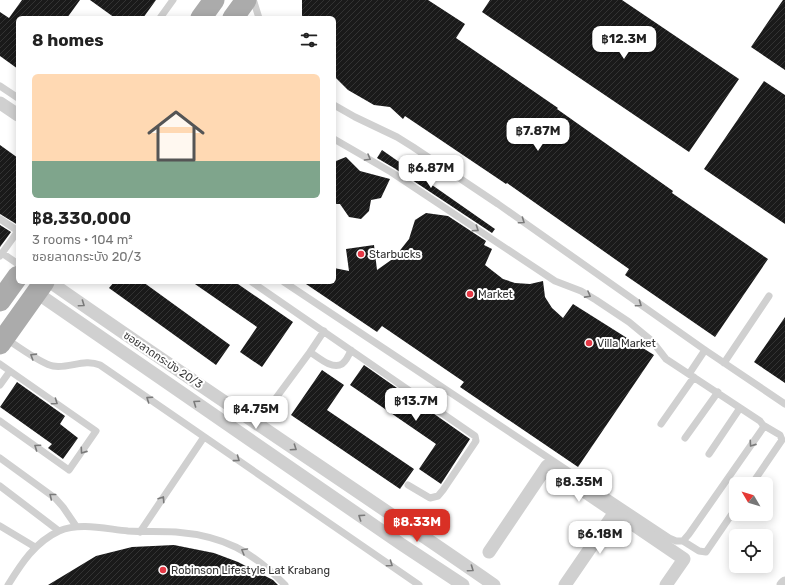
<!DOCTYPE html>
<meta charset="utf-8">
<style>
body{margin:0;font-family:Rubik,"Noto Sans Thai",sans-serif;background:#f6f6f6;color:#222;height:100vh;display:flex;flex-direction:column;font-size:15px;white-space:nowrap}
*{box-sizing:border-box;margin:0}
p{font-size:13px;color:#767676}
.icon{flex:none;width:22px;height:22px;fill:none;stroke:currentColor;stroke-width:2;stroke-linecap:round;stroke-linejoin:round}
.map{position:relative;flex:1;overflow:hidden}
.panel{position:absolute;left:16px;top:16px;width:320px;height:268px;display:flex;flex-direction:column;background:#fff;border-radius:6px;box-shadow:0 2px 10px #0003}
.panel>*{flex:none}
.needle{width:26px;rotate:308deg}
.buttons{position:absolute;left:729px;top:477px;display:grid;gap:8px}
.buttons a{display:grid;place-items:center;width:44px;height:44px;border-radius:6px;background:#fff;box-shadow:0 2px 10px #0003;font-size:20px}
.price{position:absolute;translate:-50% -34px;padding:0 9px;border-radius:8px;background:#fff;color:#222;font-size:13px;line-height:26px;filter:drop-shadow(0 1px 2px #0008)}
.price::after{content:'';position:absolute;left:50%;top:24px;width:12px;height:9px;margin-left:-6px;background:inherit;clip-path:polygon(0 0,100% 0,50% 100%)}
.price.current{background:#d93025;color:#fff}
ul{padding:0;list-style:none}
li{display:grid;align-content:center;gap:8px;height:212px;padding:0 16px}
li+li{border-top:1px solid #e0e0e0}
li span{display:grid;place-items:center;height:124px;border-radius:6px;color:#555}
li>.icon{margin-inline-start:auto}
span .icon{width:72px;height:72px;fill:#fffc;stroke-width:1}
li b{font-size:17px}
h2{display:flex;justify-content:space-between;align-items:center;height:48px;padding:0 16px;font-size:17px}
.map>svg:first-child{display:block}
.building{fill:url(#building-hatch)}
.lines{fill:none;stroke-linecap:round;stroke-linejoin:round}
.service{stroke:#d0d0d0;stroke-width:7}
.minor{stroke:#d0d0d0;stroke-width:13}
.primary{stroke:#ababab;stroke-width:21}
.oneway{stroke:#7a7a7a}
.poi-dot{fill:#e63946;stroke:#fff;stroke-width:1.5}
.labels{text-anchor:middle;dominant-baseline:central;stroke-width:4;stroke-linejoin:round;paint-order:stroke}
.poi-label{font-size:11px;fill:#333;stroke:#fff;text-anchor:start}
.street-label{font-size:11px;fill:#333;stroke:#fff}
</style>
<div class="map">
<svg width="785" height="585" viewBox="0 0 785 585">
<defs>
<pattern id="building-hatch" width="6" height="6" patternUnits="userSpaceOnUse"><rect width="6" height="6" fill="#1a1a1a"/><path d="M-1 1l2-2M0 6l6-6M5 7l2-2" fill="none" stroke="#333"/></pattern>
</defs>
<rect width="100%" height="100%" fill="#fff"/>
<!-- building -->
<path class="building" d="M22,0h58l-13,18h-49v51l-18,-13v-44l9,6z
M90,0h66l-13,18h-28z
M302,0h126l37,24 -9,14 102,70 -1,1 116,82 -1,2 96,66 -53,78 -90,-62 4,-6 -122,-86 -1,1 -101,-68 -2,3 -13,-12 -16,-2 -26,-15 -14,-14v-58h-32z
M490,0h132l117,79 -50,73 -207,-140z
M783,0h2v70l-34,-23z
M764,81l21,14v129l-81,-55z
M0,145l18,13v67l-18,-11z
M382,150l113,79 -3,4 -98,-65 -17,-10z
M346,157l14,14 30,8 -9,19 -10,2 -2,11 -8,8 -12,-2 -9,-13h-6v-40l2,-3z
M426,213l22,3 38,25 -2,4 8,4 -7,16 18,14 12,4 15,1 13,-3 2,16 7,11 11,10 10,-14 81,51 -76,112 -118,-80 4,-5 -82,-56 -5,6 -74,-50h31v-14l15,3 -3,-22 28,-4 3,25 17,-12 15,-19 6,-19z
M0,225l11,7 -11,15z
M114,282h29l87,63 -14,20 -107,-77z
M192,282h43l58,40 -31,45 -22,-15 17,-25z
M785,317v66l-31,-21z
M364,365l106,74 -29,45 -22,-15 17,-25 -86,-59z
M322,370l22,15 -17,25 87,59 -14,20 -109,-74z
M17,382l48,34 -5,8 18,14 -15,21 -15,-11 4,-4 -52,-37z
M174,545l40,8 24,9 35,18 5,5h-230l48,-29 36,-9z"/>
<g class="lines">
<!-- service -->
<path class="service" d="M251,0l3,2 5,16
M160,18l13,-18
M0,86l18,12
M334,105l21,12 42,20 16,10 85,57 207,146 80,54
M0,219l18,12 -18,25
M2,253l16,11
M252,282l223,154 1,5 -33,49 -5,6 -8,2 -22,-13
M284,282l385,256 7,3h7l6,-7 74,-106v-3l-3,-4 -94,-62 -14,-18 -23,-19 -33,-22 -15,-9 -26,-10 -164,-109 -57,-33
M324,331l-14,21c8,5 22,18 32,12 4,-3 7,-9 9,-14
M6,339c12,7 35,25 47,27 16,3 31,-8 47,-1l319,220
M724,363l45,-67
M0,364l96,67 -27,39 -69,-49
M689,374l16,-24
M0,385l10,-14
M270,406l40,-54
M661,424l33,-47
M685,438l33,-46
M709,454l31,-46
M0,458l55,40 8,9 13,19
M752,484l30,-44 -2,-5 -17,-10
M0,486l59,45
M0,526l35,21
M140,532l64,-95
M683,541l16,10 7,1 30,-44
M8,585c13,-21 27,-43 51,-54 21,-9 47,-2 69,0 16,1 32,0 48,1 48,4 76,19 109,53"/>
<!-- minor -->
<path class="minor" d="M0,103l18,12
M50,282c147,103 297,201 444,303
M37,293l364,251 62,41
M489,552l58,-86 137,93 -18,26
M565,585l50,-73
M783,585l2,-2"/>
<!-- primary -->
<path class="primary" d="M201,18l13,-18
M233,18l13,-18
M0,301l18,-25
M0,344l44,-62"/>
</g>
<!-- one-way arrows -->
<defs><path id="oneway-chevron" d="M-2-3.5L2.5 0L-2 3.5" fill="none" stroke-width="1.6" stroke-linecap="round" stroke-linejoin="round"/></defs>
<g class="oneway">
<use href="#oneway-chevron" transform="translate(368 158) rotate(30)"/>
<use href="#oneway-chevron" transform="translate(522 221) rotate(35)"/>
<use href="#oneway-chevron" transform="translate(476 229) rotate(34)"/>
<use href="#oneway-chevron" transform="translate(588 295) rotate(29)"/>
<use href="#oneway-chevron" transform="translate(82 304) rotate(35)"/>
<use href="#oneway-chevron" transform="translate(639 304) rotate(35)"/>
<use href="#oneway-chevron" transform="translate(33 356) rotate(-148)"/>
<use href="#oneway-chevron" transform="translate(149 399) rotate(-146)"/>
<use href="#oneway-chevron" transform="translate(55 402) rotate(35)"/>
<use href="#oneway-chevron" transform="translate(196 403) rotate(-145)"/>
<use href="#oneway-chevron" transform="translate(752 444) rotate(125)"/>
<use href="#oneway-chevron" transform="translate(37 447) rotate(-145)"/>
<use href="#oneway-chevron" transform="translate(294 448) rotate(34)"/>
<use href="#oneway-chevron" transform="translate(83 451) rotate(125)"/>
<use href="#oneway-chevron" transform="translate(237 459) rotate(36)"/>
<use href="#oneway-chevron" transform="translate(52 496) rotate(-141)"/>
<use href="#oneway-chevron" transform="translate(162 499) rotate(-56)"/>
<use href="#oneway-chevron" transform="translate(361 517) rotate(-146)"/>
<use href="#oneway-chevron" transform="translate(244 551) rotate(-150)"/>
<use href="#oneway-chevron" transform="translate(390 564) rotate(35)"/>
<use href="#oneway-chevron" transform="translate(471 569) rotate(35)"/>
</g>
<!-- markers -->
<g class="poi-dot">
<circle cx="361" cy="254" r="4"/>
<circle cx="470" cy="294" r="4"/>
<circle cx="589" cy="343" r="4"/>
<circle cx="163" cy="570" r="4"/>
</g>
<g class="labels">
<!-- poi labels -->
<g class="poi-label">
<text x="369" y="254">Starbucks</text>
<text x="478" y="294">Market</text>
<text x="597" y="343">Villa Market</text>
<text x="171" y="570">Robinson Lifestyle Lat Krabang</text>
</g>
<!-- street labels -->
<g class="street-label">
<text transform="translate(163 360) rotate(34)">ซอยลาดกระบัง 20/3</text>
</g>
</g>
</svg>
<div class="buttons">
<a><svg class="needle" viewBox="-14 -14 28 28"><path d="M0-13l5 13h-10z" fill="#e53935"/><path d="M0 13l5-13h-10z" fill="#767676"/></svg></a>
<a><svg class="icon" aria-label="locate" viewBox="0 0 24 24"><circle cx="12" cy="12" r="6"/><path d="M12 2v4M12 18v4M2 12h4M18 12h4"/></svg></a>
</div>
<b class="price" style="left:624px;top:60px">฿12.3M</b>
<b class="price" style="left:538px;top:152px">฿7.87M</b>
<b class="price" style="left:431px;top:189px">฿6.87M</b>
<b class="price" style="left:416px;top:422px">฿13.7M</b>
<b class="price" style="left:256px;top:430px">฿4.75M</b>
<b class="price" style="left:579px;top:503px">฿8.35M</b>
<b class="price current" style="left:417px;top:543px">฿8.33M</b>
<b class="price" style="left:600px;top:555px">฿6.18M</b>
<section class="panel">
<h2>8 homes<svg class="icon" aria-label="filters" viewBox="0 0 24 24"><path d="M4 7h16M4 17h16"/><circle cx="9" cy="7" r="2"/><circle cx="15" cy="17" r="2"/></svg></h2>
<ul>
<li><span style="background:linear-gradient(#ffd9b3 70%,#7fa58c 0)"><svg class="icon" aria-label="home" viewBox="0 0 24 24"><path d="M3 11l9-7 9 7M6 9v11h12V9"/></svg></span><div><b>฿8,330,000</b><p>3 rooms · 104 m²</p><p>ซอยลาดกระบัง 20/3</p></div></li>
</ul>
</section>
</div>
